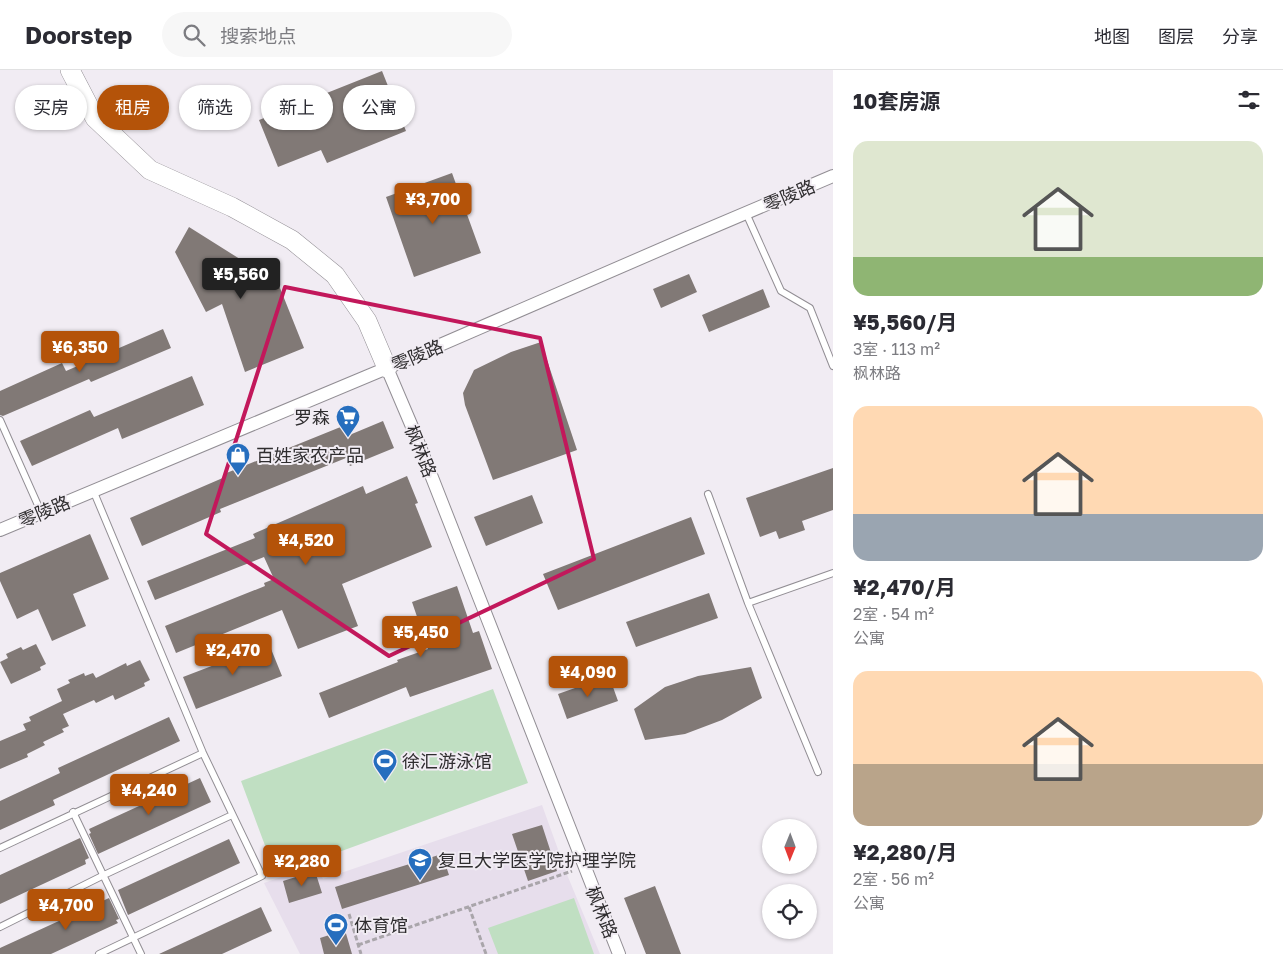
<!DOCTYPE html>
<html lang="zh">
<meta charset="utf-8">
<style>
body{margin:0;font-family:"Golos Text","Noto Sans SC",sans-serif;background:#f7f7f7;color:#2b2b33;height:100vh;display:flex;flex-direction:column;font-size:19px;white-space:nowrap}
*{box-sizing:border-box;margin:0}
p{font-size:16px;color:#7c7c81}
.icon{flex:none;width:28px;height:28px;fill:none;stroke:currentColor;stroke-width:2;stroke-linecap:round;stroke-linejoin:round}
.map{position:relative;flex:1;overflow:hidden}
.panel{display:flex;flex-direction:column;background:#fff;width:450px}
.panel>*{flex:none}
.hud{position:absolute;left:15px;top:15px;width:475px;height:45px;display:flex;gap:10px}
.needle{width:32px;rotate:181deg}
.fabs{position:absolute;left:762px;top:749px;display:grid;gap:10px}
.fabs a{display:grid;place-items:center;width:55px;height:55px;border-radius:50%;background:#fff;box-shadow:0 1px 4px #0004;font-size:25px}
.price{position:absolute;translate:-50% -42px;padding:0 11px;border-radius:5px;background:#b45309;color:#fff;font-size:16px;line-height:32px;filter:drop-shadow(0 1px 2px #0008)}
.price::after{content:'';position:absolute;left:50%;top:30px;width:15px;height:11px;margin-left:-8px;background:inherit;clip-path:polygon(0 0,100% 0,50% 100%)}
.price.active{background:#222;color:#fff}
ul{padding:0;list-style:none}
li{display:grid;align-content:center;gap:10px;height:265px;padding:0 20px}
li span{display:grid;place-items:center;height:155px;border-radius:15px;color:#555}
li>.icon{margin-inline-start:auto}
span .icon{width:90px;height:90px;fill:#fffc;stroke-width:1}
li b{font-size:21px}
h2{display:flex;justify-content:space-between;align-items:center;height:60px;padding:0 20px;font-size:21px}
.tag{padding:0 18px;border-radius:22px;background:#fff;box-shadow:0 1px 4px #0004;font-size:18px;line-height:45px}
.tag.active{background:#b45309;color:#fff}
header{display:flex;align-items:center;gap:30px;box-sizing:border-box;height:70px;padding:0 25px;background:#fff;border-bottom:1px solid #e1e1e2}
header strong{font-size:24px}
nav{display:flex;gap:28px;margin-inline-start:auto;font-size:18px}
.search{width:350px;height:45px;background:#f7f7f7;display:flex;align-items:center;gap:12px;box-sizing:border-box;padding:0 18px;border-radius:28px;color:#7c7c81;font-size:19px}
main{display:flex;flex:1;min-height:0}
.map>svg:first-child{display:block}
.built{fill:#e7deec}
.green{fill:#c0dfc2}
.building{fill:#817976}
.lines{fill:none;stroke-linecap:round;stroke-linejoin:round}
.lane-casing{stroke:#928e94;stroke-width:8}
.street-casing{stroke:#928e94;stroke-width:14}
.secondary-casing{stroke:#928e94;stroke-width:20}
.path{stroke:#a9a5aa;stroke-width:3;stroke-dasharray:5 2.5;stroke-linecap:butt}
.lane{stroke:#fff;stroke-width:6}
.street{stroke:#fff;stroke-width:12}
.secondary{stroke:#fff;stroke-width:19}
.marked{fill:none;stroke:#c2185b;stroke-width:4;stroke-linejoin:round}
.labels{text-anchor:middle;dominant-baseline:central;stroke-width:4;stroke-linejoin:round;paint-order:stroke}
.street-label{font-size:18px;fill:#2f2d2f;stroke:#f1ecf3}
.poi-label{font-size:18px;fill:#2f2d2f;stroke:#f1ecf3;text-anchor:start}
</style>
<header>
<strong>Doorstep</strong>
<div class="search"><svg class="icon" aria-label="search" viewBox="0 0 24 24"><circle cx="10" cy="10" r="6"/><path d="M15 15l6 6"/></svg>搜索地点</div>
<nav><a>地图</a><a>图层</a><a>分享</a></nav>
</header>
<main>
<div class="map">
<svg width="833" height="884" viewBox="0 0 833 884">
<rect width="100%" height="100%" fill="#f1ecf3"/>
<!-- built -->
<path class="built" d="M542,735l26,72 32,77h-300l-36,-71 52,-18 7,14z"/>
<!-- green -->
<path class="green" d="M493,619l35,94 -252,92 -35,-94z
M574,828l20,56h-96l-10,-26z"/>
<!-- building -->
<path class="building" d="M382,1l24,60 -79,32 -6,-13 -43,17 -19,-47z
M452,103l29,80 -67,24 -28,-80z
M189,157l89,56 26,65 -59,24 -23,-68 -16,8 -31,-60z
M689,204l8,18 -36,16 -8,-19z
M763,219l7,18 -61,25 -7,-17z
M163,259l8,19 -80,34 -2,-3 -86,37 -3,-1v-24l62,-28 4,8z
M541,272l36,108 -84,30 -28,-75 -2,-12 11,-23 37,-18z
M192,306l12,29 -82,34 -4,-11 -86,38 -12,-25 70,-31 4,7z
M383,351l11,27 -44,18 -4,-8 -126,51 1,3 -79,34 -12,-28 95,-41 -1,-3 119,-48 4,10z
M833,398v42l-31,11 3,9 -26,9 -3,-8 -16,6 -14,-39z
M407,406l11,27 -3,1 17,43 -90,37 16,42 -60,23 -16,-39 -106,43 -11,-27 100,-40 -1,-3 10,-4 -10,-22 -109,43 -8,-19 108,-43 -2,-4 110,-48 3,8z
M532,425l11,28 -57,23 -12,-29z
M691,447l14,37 -147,56 -15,-36z
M90,464l19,45 -36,15 13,32 -34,15 -14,-32 -21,10 -17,-38v-8z
M457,516l16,47 6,-2 13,38 -82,28 -4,-10 -77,31 -10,-25 79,-31 -1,-2 31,-11 -16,-47z
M709,523l9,25 -82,29 -10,-25z
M36,574l10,20 -6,3 1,3 -30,14 -11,-22 8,-4 -2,-4 15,-7 2,3z
M269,574l13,32 -86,33 -13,-32z
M140,590l10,20 -6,3 1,3 -30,14 -2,-5 -17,8 -2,-3 -31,14 6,12 -7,3 2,3 -21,10 2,3 -18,9 1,3 -28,12v-28l26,-11 -3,-6 8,-3 -2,-4 33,-16 -5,-12 13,-6 -2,-3 16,-7 1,3 8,-3 3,5 30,-15 1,3z
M751,597l11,31 -40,22 -37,14 -40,6 -11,-31 31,-22 33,-11z
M609,606l9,25 -51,18 -9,-25z
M169,647l11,24 -127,59 2,5 -55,25v-29l60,-28 -2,-5z
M200,708l11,24 -113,52 -9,-20 2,-1 -2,-4z
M542,755l15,46 -29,10 -16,-47z
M80,768l9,20 -4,2 1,4 -86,40v-29z
M229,769l11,24 -112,52 -10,-25z
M442,784l7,21 -107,34 -7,-22z
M315,801l7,22 -33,10 -6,-22z
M655,816l26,68h-35l-22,-56z
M109,828l10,21 -3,1 2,3 -67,31h-51v-6z
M261,837l11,24 -50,23h-63z
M345,860l7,24h-28l-4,-16z"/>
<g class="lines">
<defs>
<path id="lane" d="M746,143l35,78 29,17 23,58
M0,350l41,92
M93,420l110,263 59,123 -163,78
M708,424l40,109
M818,702l-70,-169 85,-30
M73,742l68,142
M0,778l203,-95
M0,857l104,-52 128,-60"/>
<path id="street" d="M387,298l26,61 206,525
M0,460l387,-162 300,-130 146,-62"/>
<path id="secondary" d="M70,0l25,48 55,52 82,37 60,33 43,35 32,46 20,47"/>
</defs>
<!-- lane casing -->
<use href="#lane" class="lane-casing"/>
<!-- street casing -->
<use href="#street" class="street-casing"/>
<!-- secondary casing -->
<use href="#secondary" class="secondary-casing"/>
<!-- path -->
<path class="path" d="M469,837l17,47
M349,844l12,40
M358,875l214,-74"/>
<!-- lane -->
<use href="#lane" class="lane"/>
<!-- street -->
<use href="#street" class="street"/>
<!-- secondary -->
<use href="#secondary" class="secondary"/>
</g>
<!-- marked area -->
<path class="marked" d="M285,217l255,51 54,221 -205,97 -183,-122z"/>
<!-- icons -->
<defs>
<symbol id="supermarket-pin" viewBox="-11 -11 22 30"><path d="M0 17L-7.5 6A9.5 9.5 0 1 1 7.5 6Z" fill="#266ebe" stroke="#f1ecf3"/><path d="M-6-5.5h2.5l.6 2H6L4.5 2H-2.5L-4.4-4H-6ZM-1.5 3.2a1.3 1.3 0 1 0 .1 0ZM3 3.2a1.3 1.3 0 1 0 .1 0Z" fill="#fff"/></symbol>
<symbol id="shop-pin" viewBox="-11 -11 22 30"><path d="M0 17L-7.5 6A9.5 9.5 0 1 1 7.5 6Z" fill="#266ebe" stroke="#f1ecf3"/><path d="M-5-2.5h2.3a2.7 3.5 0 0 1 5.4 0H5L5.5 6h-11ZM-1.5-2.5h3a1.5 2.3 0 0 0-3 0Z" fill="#fff"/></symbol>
<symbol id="stadium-pin" viewBox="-11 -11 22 30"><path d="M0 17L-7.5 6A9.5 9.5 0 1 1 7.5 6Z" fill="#266ebe" stroke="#f1ecf3"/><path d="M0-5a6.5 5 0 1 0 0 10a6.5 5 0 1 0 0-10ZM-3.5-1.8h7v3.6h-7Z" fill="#fff"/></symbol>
<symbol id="university-pin" viewBox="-11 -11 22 30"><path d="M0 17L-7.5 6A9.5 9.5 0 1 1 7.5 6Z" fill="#266ebe" stroke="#f1ecf3"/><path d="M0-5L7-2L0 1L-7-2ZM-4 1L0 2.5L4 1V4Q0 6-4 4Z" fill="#fff"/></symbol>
</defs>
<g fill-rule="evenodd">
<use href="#supermarket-pin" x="334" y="333" width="28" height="38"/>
<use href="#shop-pin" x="224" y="371" width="28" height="38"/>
<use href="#stadium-pin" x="371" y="677" width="28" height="38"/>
<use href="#university-pin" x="406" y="776" width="28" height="38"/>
<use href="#stadium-pin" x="322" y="841" width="28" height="38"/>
</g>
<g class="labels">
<!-- street labels -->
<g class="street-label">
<text transform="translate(789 125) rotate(-23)">零陵路</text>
<text transform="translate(417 285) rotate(-23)">零陵路</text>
<text transform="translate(421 381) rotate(68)">枫林路</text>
<text transform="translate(44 441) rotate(-23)">零陵路</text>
<text transform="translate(602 842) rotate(68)">枫林路</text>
</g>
<!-- poi labels -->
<g class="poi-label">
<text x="330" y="347" text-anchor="end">罗森</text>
<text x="256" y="385">百姓家农产品</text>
<text x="402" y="691">徐汇游泳馆</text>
<text x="438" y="790">复旦大学医学院护理学院</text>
<text x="354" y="855">体育馆</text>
</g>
</g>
</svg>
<div class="fabs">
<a><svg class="needle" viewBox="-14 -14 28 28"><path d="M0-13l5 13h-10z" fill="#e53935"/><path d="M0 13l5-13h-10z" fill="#7c7c81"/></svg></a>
<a><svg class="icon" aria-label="locate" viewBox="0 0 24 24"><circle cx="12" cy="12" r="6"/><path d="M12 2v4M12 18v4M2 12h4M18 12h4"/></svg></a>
</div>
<b class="price" style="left:433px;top:155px">¥3,700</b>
<b class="price active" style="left:241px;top:230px">¥5,560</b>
<b class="price" style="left:80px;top:303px">¥6,350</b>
<b class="price" style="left:306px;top:496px">¥4,520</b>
<b class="price" style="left:421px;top:588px">¥5,450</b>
<b class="price" style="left:233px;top:606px">¥2,470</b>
<b class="price" style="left:588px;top:628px">¥4,090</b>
<b class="price" style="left:149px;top:746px">¥4,240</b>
<b class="price" style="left:302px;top:817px">¥2,280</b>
<b class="price" style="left:66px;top:861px">¥4,700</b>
<div class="hud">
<a class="tag">买房</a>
<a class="tag active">租房</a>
<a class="tag">筛选</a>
<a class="tag">新上</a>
<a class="tag">公寓</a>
</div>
</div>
<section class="panel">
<h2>10套房源<svg class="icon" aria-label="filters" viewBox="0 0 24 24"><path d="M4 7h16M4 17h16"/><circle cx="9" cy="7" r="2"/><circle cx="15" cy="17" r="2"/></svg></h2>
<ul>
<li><span style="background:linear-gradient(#dfe7d0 75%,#8fb573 0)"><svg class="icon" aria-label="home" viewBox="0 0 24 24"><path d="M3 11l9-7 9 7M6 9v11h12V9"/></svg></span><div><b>¥5,560/月</b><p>3室 · 113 m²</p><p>枫林路</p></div></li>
<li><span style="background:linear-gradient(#ffd9b3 70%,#9aa5b1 0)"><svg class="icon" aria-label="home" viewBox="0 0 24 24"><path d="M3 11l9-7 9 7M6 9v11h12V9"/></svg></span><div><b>¥2,470/月</b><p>2室 · 54 m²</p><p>公寓</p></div></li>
<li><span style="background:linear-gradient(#ffd9b3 60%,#b9a48a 0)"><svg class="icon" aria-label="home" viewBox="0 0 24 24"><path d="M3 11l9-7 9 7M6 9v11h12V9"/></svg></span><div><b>¥2,280/月</b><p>2室 · 56 m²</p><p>公寓</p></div></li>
</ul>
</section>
</main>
